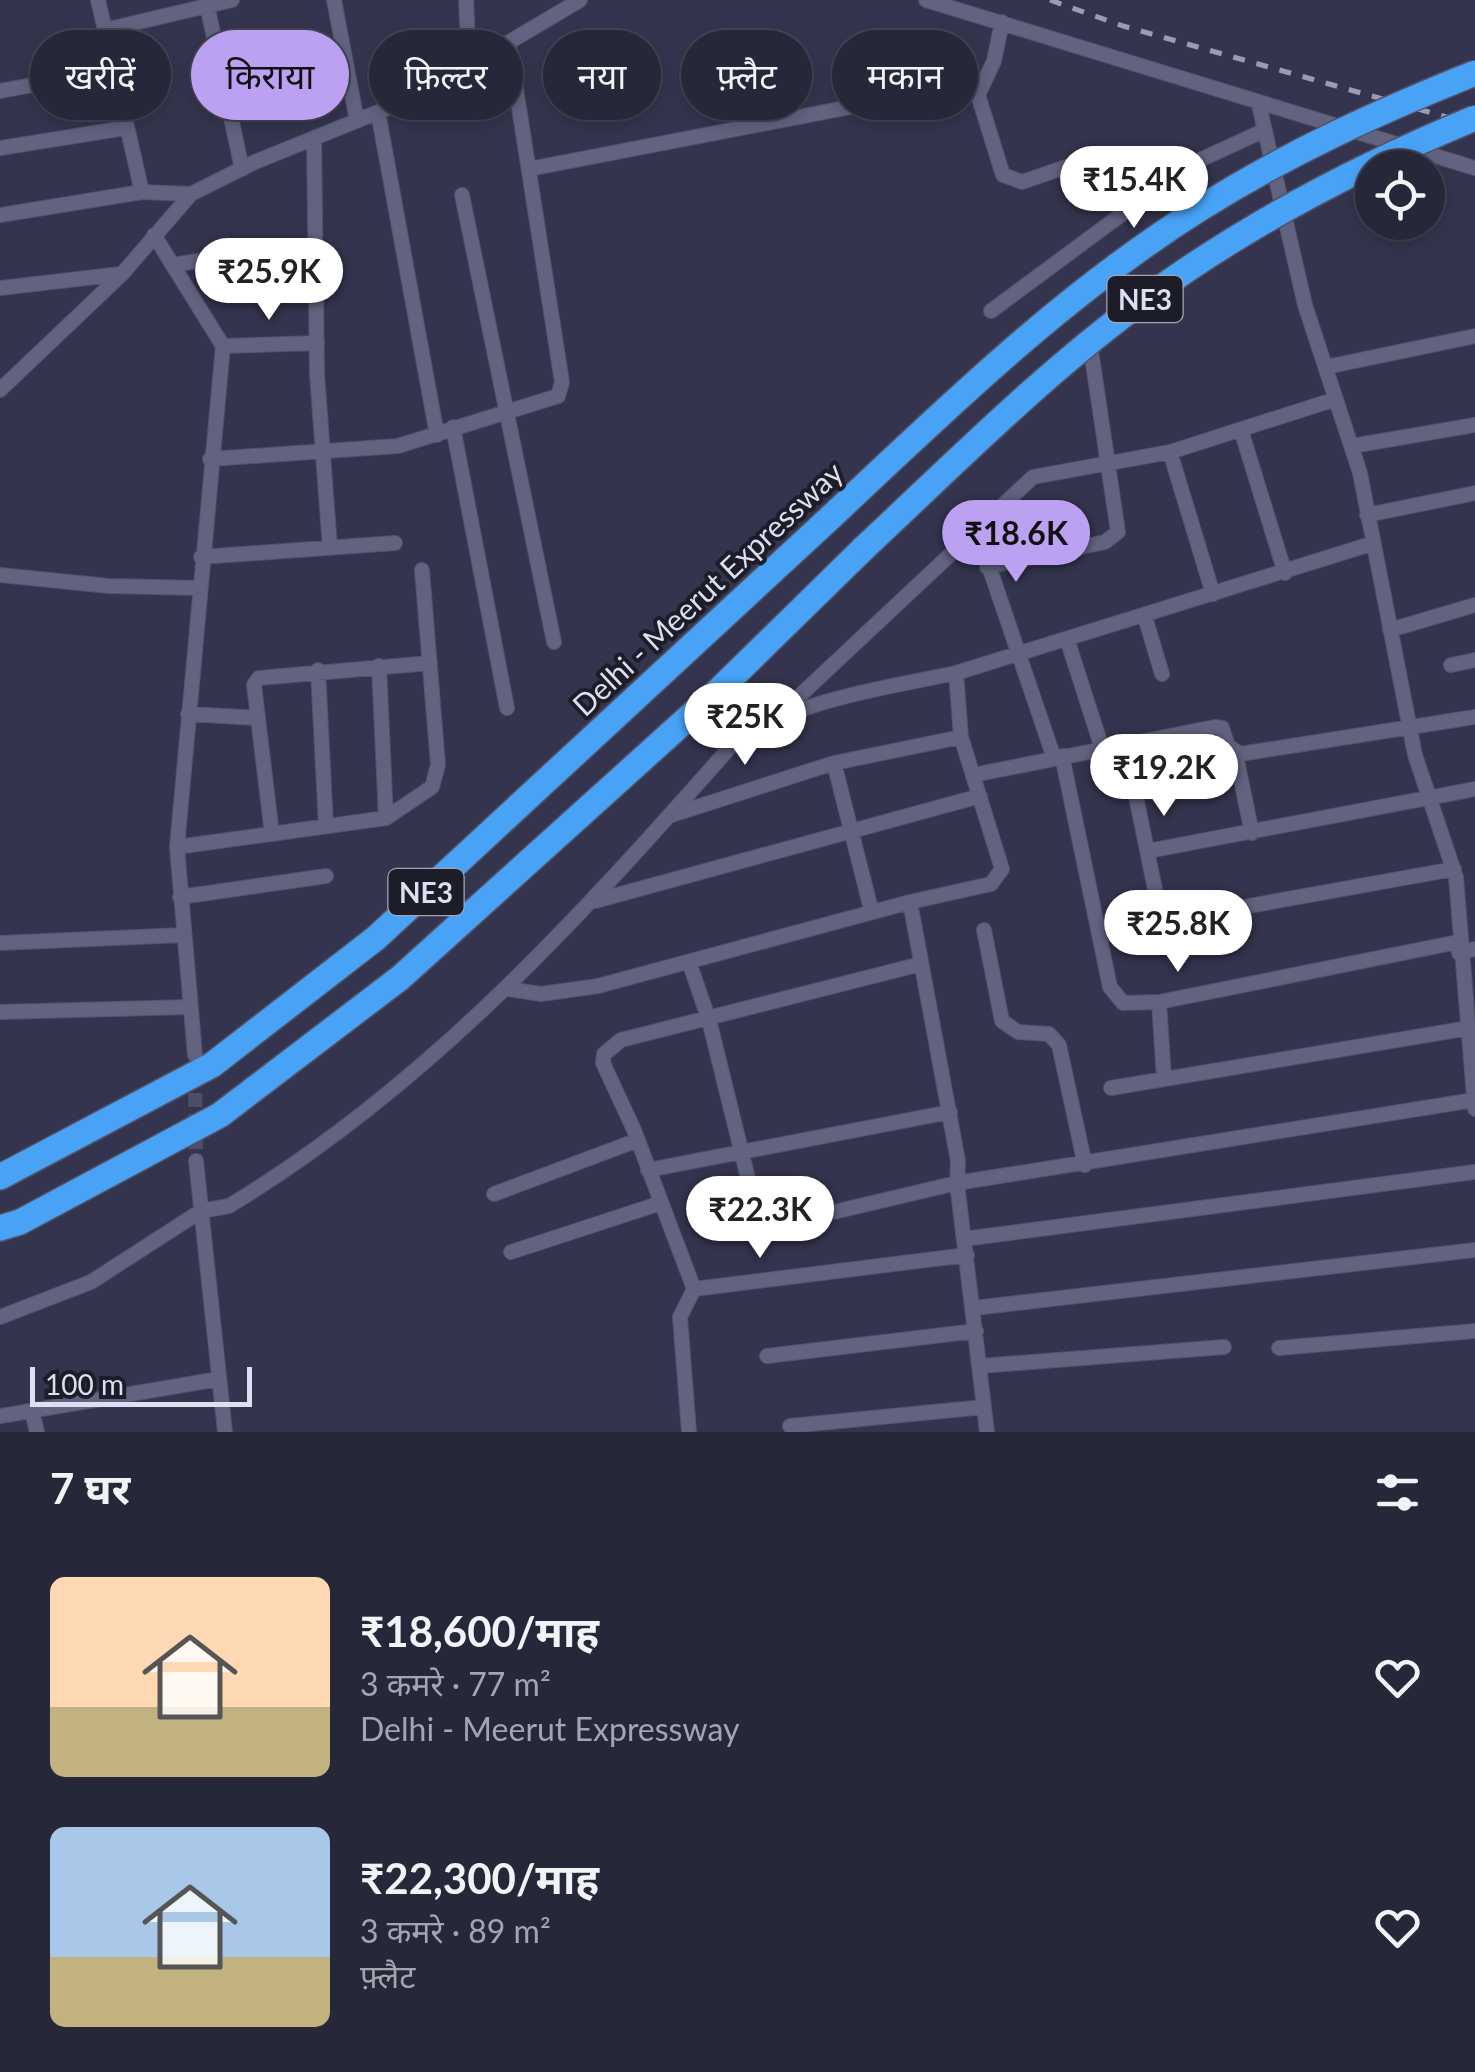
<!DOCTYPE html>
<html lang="hi">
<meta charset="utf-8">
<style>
body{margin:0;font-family:Lato,"Noto Sans Devanagari",sans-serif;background:#333345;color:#f1f3f6;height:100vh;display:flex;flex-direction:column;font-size:38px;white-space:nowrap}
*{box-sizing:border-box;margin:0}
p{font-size:32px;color:#a4a5af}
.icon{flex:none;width:55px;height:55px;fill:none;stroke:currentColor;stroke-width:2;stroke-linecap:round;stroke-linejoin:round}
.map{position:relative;height:1432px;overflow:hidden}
.side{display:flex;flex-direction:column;background:#27273a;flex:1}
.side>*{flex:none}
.banner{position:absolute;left:30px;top:30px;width:1415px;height:90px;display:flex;gap:20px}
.buttons{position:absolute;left:1355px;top:150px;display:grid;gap:20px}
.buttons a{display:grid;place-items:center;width:90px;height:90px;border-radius:50%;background:#27273a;box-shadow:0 5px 15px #0003,0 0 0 2px #434454;font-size:50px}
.scale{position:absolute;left:30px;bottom:25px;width:222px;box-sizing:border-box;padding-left:10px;border:5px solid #dedff0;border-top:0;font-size:28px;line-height:35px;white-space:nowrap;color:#dedff0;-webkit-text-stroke:8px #1d1d29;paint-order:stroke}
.price{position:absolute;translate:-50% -85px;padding:0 22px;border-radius:35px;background:#fff;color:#222;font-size:32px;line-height:65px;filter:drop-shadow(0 2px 5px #0008)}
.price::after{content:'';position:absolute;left:50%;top:60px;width:30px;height:22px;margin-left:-15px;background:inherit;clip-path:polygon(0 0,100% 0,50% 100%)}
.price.active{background:#bca0f2;color:#111}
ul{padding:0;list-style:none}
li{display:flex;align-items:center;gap:30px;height:250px;padding:0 50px}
li span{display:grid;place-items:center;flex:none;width:280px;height:200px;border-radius:15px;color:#555}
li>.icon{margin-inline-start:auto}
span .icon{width:120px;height:120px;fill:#fffc;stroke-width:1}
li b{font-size:42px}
h2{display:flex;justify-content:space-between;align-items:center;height:120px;padding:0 50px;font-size:42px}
.chip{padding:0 35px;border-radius:45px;background:#27273a;box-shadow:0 5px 15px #0003,0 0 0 2px #434454;font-size:35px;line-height:90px}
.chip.active{background:#bca0f2;color:#111}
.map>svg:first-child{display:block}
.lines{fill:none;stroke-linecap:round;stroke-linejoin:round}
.minor-tunnel{stroke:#4e4e66;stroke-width:14;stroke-dasharray:14 7;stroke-linecap:butt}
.minor-casing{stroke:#525268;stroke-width:16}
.motorway-casing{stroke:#525268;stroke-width:28}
.minor{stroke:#626380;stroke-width:14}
.motorway{stroke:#48a3f6;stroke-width:25}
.rail{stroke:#9b9cb0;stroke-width:5;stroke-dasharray:12 12;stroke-linecap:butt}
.motorway-bridge-casing{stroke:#525268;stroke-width:28;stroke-linecap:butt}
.motorway-bridge{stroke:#48a3f6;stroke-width:25}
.labels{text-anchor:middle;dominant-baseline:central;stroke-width:8;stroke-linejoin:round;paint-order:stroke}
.shield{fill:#1d1d29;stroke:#a4a5b4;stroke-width:2.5}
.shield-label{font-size:28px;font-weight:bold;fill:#dedff0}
.street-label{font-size:30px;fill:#dedff0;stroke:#1d1d29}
</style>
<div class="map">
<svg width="1475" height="1432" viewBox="0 0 1475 1432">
<rect width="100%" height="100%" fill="#34344e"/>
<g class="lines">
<!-- minor-tunnel -->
<path class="minor-tunnel" d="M195,1072l1,89"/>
<defs>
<path id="minor" d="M98,0l44,192 49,2
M206,0l36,169
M334,0l23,121
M466,0l3,67
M926,0l549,168
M1002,22l-8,39 -16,34 25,80 19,7 67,-23
M105,30l127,-30
M0,91l114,-21
M227,97l120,-26
M1259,105l46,200 55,168 55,282 41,122 19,232
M378,112l59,323
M314,138l3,236 13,174
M0,148l125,-20
M529,169l404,-78 45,4
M462,195l92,447
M0,215l142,-23
M154,235l69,111 -46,501 18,208
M173,265l77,-13 65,-1
M0,288l121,-14
M991,311l196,-145 78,-36
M223,346l94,-3
M1326,367l149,-31
M0,390l122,-116 69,-80 64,-32 165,-67 160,-95
M453,427l54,281
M1241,430l44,143
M1352,446l123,-21
M1170,452l43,142
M210,459l188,-13 160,-50 4,-14 -53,-338
M1367,515l108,-22
M976,528l78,230
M201,557l194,-14
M987,567l118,-25 13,-10 -26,-175
M0,575l109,11 90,2
M1145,617l17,57
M1390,630l85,-25
M1067,639l35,109
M1451,665l24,-5
M379,666l7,152
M318,670l8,156
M188,714l70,4
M778,716l255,-239 137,-25 166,-53
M1125,743l33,161
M1235,751l17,82
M1062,756l48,231 13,16 36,-1 299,-60
M834,763l37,146
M973,775l242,-48 7,1 6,18 12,8 235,-37
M672,815l162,-52 127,-26
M272,834l-18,-149 5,-7 171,-15
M177,847l209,-29 46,-31 6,-22 -16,-195
M1148,851l327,-62
M180,897l146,-21
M595,901l385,-105
M1249,906l205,-37
M984,930l18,91 16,11 31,2 10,11 26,120
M0,943l183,-8
M1459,953l16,-4
M689,962l20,58 49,199 16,7 183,-43 517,-83
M921,964l-300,76 -17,14 -1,9 31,67 60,159 273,-34
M508,989l33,5 57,-8 312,-84
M1159,1002l5,76
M0,1012l190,-5
M1111,1088l358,-60
M196,1161l29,271
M648,1170l302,-58
M494,1194l144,-54
M964,1239l511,-67
M511,1252l150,-49
M974,1308l501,-58
M0,1317l91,-35 110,-71 28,-5c200,-121 350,-288 503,-461 65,-46 148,-56 224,-72
M1279,1348l196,-17
M767,1356l209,-25
M980,1366l244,-19
M32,1411l5,21
M0,1416l219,-37
M790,1426l194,-19
M689,1432l-9,-115 14,-28
M987,1432l-30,-249 1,-22 -48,-259 81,-18 11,-15 -41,-132 -5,-64 415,-129"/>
<path id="motorway" d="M0,1177l212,-112 164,-127 456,-422
M0,1228l20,-6 200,-107 180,-137 320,-289 144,-141"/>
</defs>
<!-- minor casing -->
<use href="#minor" class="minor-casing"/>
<!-- motorway casing -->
<use href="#motorway" class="motorway-casing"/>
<!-- minor -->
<use href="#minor" class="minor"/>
<!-- motorway -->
<use href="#motorway" class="motorway"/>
<!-- rail -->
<path class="rail" d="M1050,0l73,26 352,99"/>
<defs>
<path id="motorway-bridge" d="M832,516c117,-110 233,-223 369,-308 87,-55 179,-97 274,-135
M864,548c92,-86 182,-177 284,-251 100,-73 213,-132 327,-179"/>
</defs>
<!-- motorway-bridge casing -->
<use href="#motorway-bridge" class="motorway-bridge-casing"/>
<!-- motorway-bridge -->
<use href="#motorway-bridge" class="motorway-bridge"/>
</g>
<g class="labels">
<!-- shield labels -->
<g class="shield">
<rect x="1107.5" y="276" width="75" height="46" rx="8"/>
<rect x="388.5" y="869" width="75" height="46" rx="8"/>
</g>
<g class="shield-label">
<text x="1145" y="299">NE3</text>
<text x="426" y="892">NE3</text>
</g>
<!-- street labels -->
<g class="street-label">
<text transform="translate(707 588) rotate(-43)">Delhi - Meerut Expressway</text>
</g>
</g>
</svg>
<div class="buttons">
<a><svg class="icon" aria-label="locate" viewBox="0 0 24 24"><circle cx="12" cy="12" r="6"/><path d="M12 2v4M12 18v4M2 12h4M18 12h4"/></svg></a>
</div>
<div class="scale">100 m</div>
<b class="price" style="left:1134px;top:231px">₹15.4K</b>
<b class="price" style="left:269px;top:323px">₹25.9K</b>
<b class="price active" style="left:1016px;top:585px">₹18.6K</b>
<b class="price" style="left:745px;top:768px">₹25K</b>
<b class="price" style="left:1164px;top:819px">₹19.2K</b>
<b class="price" style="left:1178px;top:975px">₹25.8K</b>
<b class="price" style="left:760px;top:1261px">₹22.3K</b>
<div class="banner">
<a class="chip">खरीदें</a>
<a class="chip active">किराया</a>
<a class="chip">फ़िल्टर</a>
<a class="chip">नया</a>
<a class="chip">फ़्लैट</a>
<a class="chip">मकान</a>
</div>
</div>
<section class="side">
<h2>7 घर<svg class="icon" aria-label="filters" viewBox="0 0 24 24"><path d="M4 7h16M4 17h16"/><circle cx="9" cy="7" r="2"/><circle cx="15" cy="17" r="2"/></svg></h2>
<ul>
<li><span style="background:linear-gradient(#ffd9b3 65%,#c2b280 0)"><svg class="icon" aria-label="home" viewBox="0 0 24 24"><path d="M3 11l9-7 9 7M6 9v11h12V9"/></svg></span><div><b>₹18,600/माह</b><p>3 कमरे · 77 m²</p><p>Delhi - Meerut Expressway</p></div><svg class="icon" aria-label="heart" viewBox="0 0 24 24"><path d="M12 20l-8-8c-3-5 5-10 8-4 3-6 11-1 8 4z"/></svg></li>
<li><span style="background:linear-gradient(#a9c7e8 65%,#c2b280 0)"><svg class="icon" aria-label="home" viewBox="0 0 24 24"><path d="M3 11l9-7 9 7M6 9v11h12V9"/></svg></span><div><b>₹22,300/माह</b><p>3 कमरे · 89 m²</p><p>फ़्लैट</p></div><svg class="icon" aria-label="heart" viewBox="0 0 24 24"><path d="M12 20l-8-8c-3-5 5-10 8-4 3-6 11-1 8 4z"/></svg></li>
</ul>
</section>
